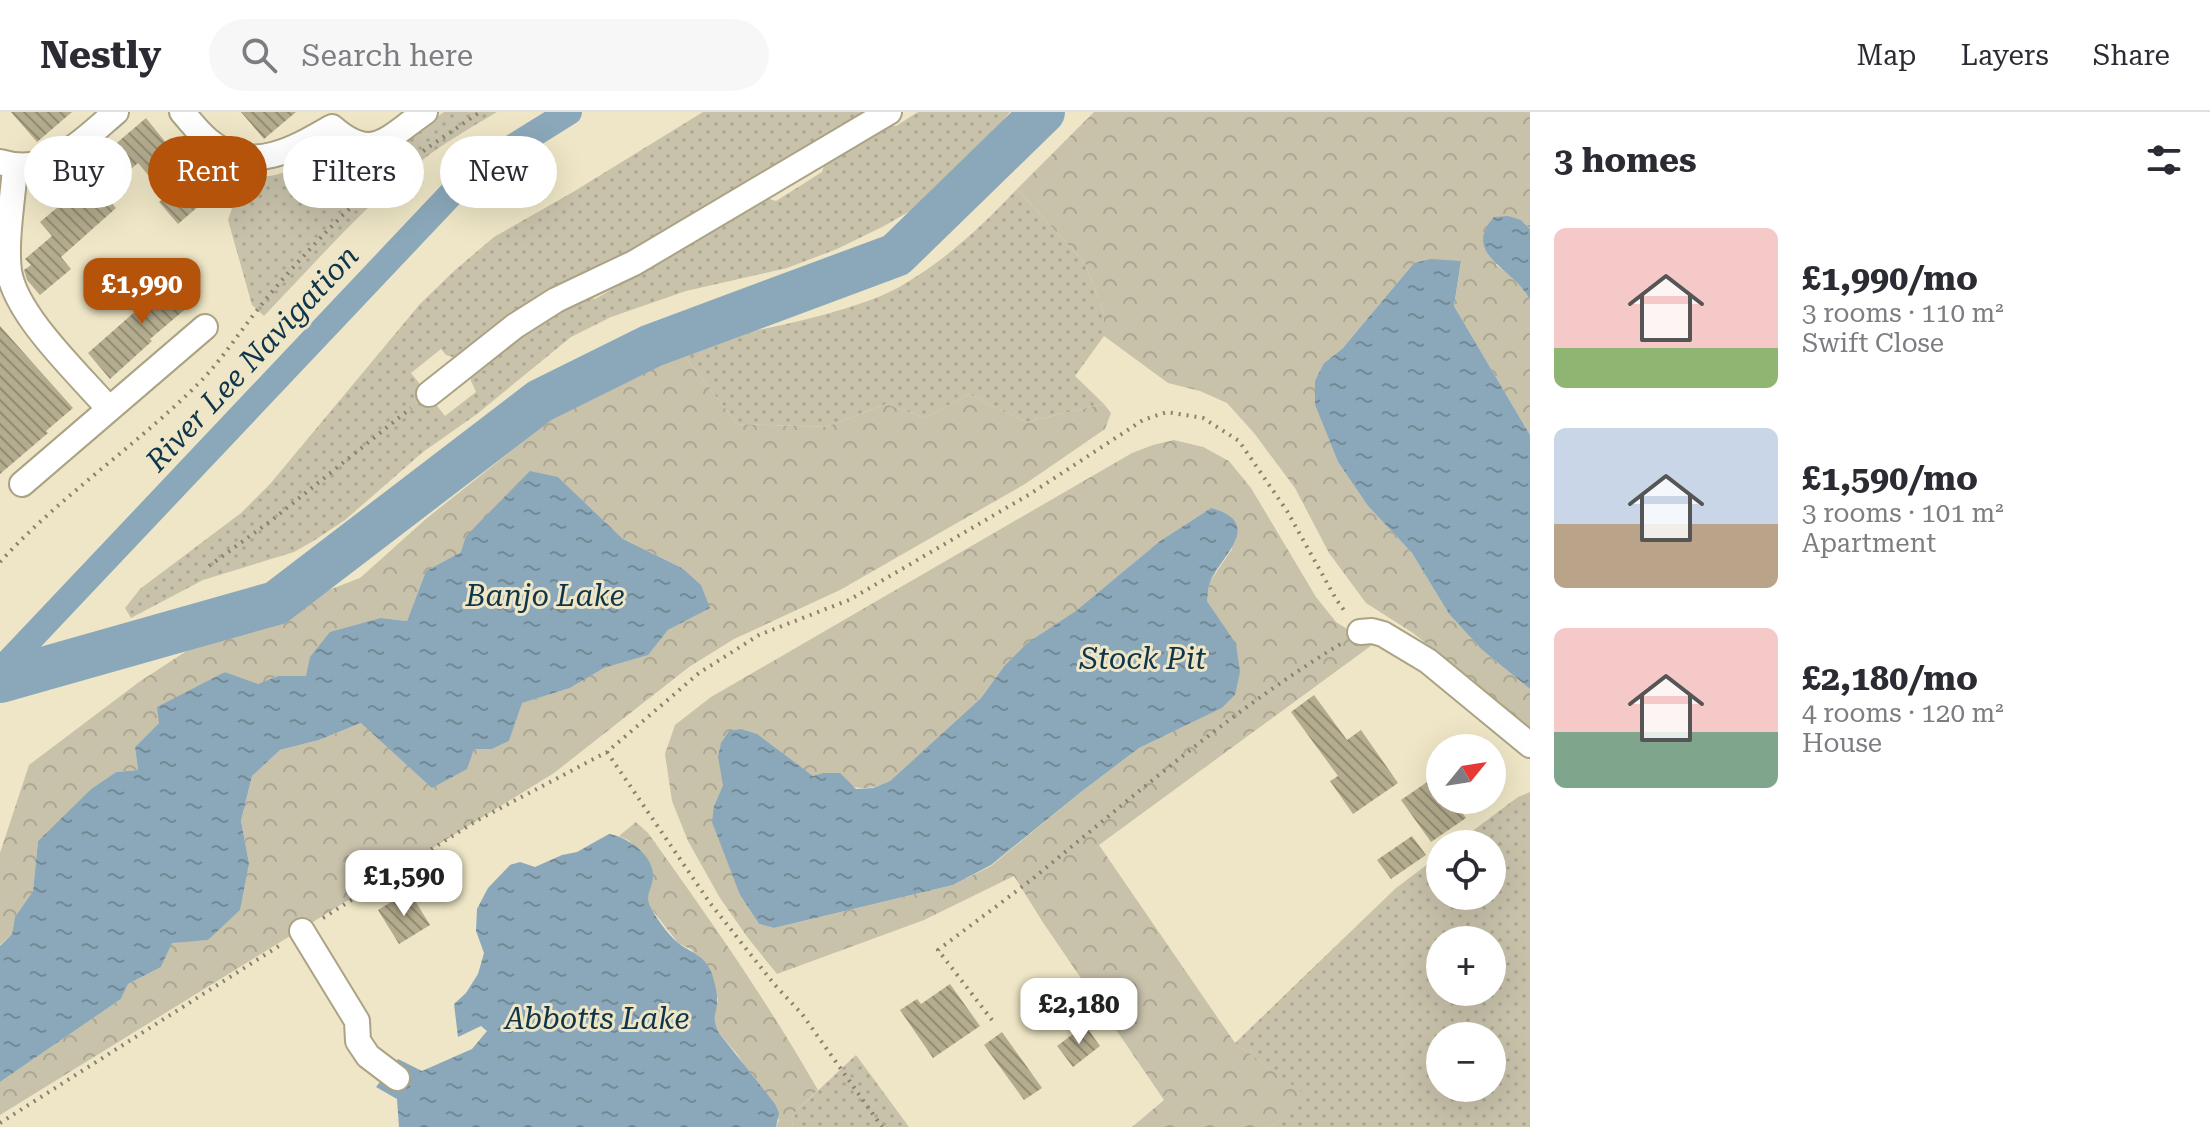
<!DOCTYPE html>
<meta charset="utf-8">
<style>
body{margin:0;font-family:"Roboto Serif",serif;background:#f7f7f7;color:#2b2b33;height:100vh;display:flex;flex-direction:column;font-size:30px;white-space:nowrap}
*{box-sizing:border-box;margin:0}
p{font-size:26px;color:#7c7c81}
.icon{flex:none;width:44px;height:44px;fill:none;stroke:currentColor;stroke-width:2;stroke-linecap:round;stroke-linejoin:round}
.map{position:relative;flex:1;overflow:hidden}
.sheet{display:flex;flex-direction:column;background:#fff;width:680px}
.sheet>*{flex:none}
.hud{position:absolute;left:24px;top:24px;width:760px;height:72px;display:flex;gap:16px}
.needle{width:52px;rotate:60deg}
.tools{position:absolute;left:1426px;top:622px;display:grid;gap:16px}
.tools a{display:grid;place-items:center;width:80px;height:80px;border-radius:50%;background:#fff;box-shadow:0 8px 32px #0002;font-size:40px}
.price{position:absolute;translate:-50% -68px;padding:0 18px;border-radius:16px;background:#fff;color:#222;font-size:26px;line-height:52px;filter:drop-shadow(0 2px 4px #0008)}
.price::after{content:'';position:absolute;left:50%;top:48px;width:24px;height:18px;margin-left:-12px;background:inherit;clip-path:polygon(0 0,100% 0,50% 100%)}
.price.on{background:#b45309;color:#fff}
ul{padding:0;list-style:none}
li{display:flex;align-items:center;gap:24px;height:200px;padding:0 24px}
li span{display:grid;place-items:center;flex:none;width:224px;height:160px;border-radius:12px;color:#555}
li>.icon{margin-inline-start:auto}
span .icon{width:96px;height:96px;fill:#fffc;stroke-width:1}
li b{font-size:34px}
h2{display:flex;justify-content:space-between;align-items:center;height:96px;padding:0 24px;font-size:34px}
.tag{padding:0 28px;border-radius:36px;background:#fff;box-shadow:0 8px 32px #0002;font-size:28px;line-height:72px}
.tag.on{background:#b45309;color:#fff}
header{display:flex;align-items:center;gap:48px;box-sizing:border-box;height:112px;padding:0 40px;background:#fff;border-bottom:2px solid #e1e1e2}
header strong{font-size:38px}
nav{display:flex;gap:44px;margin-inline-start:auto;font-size:28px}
.search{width:560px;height:72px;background:#f7f7f7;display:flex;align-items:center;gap:20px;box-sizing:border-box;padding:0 28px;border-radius:44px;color:#7c7c81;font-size:30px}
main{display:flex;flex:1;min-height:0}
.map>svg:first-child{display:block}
.grass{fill:url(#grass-dots);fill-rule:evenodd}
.forest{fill:url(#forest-crowns);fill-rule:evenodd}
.water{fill:url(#water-ripples)}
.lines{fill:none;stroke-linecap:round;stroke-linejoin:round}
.canal{stroke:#8ba8ba;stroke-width:26}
.river{stroke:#8ba8ba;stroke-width:44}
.building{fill:url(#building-back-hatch)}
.minor-casing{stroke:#aba385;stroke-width:28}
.path{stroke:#88826d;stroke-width:4;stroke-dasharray:2 6;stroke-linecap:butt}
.minor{stroke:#fff;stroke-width:24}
.labels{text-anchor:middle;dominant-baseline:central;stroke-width:6;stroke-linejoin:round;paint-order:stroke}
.water-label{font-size:30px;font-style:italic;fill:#0e354a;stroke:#eee6c6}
</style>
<header>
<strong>Nestly</strong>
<div class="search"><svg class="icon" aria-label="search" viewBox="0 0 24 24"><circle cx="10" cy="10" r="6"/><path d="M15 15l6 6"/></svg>Search here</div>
<nav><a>Map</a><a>Layers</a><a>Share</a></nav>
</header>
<main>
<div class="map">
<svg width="1530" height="1015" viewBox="0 0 1530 1015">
<defs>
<pattern id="grass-dots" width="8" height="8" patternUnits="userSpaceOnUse" patternTransform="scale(2)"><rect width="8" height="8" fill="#c8c2ab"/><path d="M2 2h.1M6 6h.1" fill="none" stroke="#aca792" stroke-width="1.8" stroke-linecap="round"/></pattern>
<pattern id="forest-crowns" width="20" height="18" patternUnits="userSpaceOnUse" patternTransform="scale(2)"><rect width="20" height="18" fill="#c8c2ab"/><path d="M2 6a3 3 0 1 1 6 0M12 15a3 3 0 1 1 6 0" fill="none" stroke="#aca792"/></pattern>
<pattern id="water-ripples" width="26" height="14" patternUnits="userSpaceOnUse" patternTransform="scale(2)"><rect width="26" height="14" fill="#8ba8ba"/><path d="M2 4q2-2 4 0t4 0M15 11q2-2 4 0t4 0" fill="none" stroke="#728996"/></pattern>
<pattern id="building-back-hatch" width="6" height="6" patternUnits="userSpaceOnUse" patternTransform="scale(2)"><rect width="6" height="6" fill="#b4ac8e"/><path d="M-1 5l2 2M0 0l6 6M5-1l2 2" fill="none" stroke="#928c73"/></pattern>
</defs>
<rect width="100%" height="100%" fill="#eee6c6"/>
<!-- grass -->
<path class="grass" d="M444,0h53c-32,19 -65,38 -93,63 -50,43 -94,93 -140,141l-12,-11 -24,-85 16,-48c4,1 8,4 12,4 24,4 60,-17 76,-33l27,16 19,-2z
M703,0h172l-416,247 -13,-4 -5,-6 -30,24 34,43 31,-24 -5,-11v-8l107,-79 17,5 97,-55 5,-13 63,-35 16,5 46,-29 5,-15 55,-33 14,2 22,-14h92l-40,49 -20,21 -31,24 -35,20 -47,23 -50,19 -101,23 -75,26 -40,20 -94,77 -54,38 -78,68 -30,20 -21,12 -91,28 -72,38 -6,-10 15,-19 101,-76 29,-29 150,-180 34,-33 40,-34 79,-45z
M1017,77l68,74 19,51v22l-29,40 29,28 -78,18 -57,-28 -44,24 -39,-14 -60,23 -89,-3 -60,-78c58,-12 117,-21 173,-39 18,-6 39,-13 56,-24 42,-25 78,-59 111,-94z
M1530,680v335h-259l35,-31 -71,-53 161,-155 44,-33v41h52v-52h-37l63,-47zM1440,828h52v52h-52zM1440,924h52v52h-52z
M856,943l53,72h-117l2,-14z"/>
<!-- forest -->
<path class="forest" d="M1094,0h436v117l-9,-9 -25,45c14,10 28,19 34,36v134l-76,-129 7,-44 -47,1 -72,86 -18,14 -9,42 23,57 30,44 44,47 37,61 32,35 49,40v38l-117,-94 -47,-30 -37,-50 -34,-65 -41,-55 -27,-30 -27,-12 -32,-8 -64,-47v-22l-19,-51 -68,-74z
M677,234l60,78 89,3 60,-23 39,14 44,-24 57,28 78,-18 7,9 -6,16 -80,55 -185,106 -106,49 -45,28 -135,106 -554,342v-33l121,-83 7,-15 33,-17 11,-25 36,-2 41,-77 -8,-42 11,-45 28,-26 39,-10 42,-17 113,26h18l17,-8 12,-38 49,-15 34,-20 43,-13 21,-25 41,-22 -27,-40 -59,-29 -65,-62 -97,75 -35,19 -19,50 -26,-3 -74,58h-29l-19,9 -34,-13 -66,51 -24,24 3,23 -22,2 -25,17 -53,52 -5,50 -18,26 -3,17 -12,11v-92l29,-88 110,-83 72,-47 149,-57 67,-60 152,-121 42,-29z
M1174,328l29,7 26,14 22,27 65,109 20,25 36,23 -273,200 136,198 72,53 -36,31h-139l32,-27 -122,-179 -28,-45 -90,44 -147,54 -29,-36 -28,-40 -32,-57 -16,-40 -7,-47 10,-29 36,-28 421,-244 21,-8zM1211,396l21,41 -23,34 -2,18 13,20 15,74 -13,13 -83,40 -58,44 -90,74 -38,19 -179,43 -15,-4 -19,-29 -26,-89 9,-21 66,-25 24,16 9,-3c29,13 37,22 68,8l91,-83 24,-33 22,-22 50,-32 83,-70z
M636,710l12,11c61,85 118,166 170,257l-24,23 -2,14h-16l3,-7 -42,-66 -18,-21 -6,-12 5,-22 -26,-49 -14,-7 -28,-36 -3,-10 6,-18 -4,-17 -9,-11 -12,-11 -9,-4z"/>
<!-- water -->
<path class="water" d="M1508,104l13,4 9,9v72c-12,-32 -71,-45 -36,-84z
M1431,147l30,2 -7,45 76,129v254l-49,-40 -32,-35 -37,-61 -44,-47 -30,-44 -23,-57v-24l9,-18 18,-14 72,-86z
M530,359l28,6 65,62 59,29 19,17 9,23 -42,22 -20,25 -44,13 -34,20 -48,15 -13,38 -17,8h-18l-7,20 -35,19 -71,-65 -42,17 -39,10 -28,26 -11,45 8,42 -9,47 -32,30 -36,3 -11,24 -33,17 -7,15 -121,83v-136l12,-12 3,-17 18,-26 5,-50 53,-52 25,-17 22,-2 -3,-23 24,-24 -2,-16 68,-35 33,12 20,-8h28l4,-19 20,-25 51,-14 26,3 19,-50 35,-19 5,-16z
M1211,396c54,15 11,47 -1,74 -2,5 -2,13 -3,19l29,43 4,28 -5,23 -13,13 -83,40 -58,44 -90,73 -38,20 -179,43 -15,-4 -19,-29 -28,-73 2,-16 9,-21 -5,-28 3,-14 8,-12 12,-2 16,5 56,42 9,-3h18l16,16 17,-1 17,-7 91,-83 24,-33 22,-22 49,-32 84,-70z
M609,722c19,3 46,22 44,44 -1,12 -9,17 -2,30 6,11 16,25 26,34 14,12 27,11 35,32 2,7 5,16 5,24 1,17 -7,17 2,35l56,71 4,9 -3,14h-377l-2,-28 -21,-12 22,-28 24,12 50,-22 15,-18 -6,-5 -23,11 -4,-33 12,-11 12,-19 6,-21 -8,-22 1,-22 11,-21 22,-23 10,-3 15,5 27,-12 15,-3z"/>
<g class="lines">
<!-- canal -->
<path class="canal" d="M0,559l470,-497 99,-62"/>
<!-- river -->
<path class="river" d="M0,569l276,-78 264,-202 111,-55 245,-91 147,-143"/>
</g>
<!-- building -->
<path class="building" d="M11,0h61l-35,30z
M241,0h55l-32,27z
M146,6l41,51 -4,4 24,26 -29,25 -19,-22 7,-6 -28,-33 -7,6 -19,-22z
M91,67l25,29 -55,49 10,12 -31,26 -13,-15 -3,-10 7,-5 -6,-6 27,-23 -12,-14z
M173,161l21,24 -7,6 2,3 -39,33 2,2 -42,38 -22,-26 58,-51 -3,-3z
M0,214l73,82 -27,23 2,2 -48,41z
M1314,583l33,45 14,-10 37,53 -45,31 -23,-33 8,-5 -47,-64z
M1430,668l10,15v5h13l13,18 -35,24 -30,-42z
M1412,724l14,19 -35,24 -14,-19z
M409,779l21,34 -31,19 -21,-34z
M950,872l30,42 -47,32 -33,-48 17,-11 4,5z
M1085,913l15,21 -27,21 -16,-21z
M1002,920l40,56 -18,12 -40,-55z"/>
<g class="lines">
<defs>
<path id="minor" d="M182,0c10,11 19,24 31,32 39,30 83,4 119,-17 41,36 55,11 93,-15
M0,50c49,15 81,-20 116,-50
M15,55c-2,31 -10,74 -6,104 7,45 70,103 100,138
M429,282l86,-68 41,-26 78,-37 255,-151
M22,372l183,-157
M1360,520l12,-1 11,3 45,27 102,84
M302,819l55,90 1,20 10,15 29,22"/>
</defs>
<!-- minor casing -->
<use href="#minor" class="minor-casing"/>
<!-- path -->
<path class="path" d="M362,55l14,18
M0,450c60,-66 135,-115 198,-178 22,-22 38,-47 57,-71 23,-30 50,-59 76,-86 44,-46 97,-79 149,-115
M209,454l63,-46 139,-112
M607,640l103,151 64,81 28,30 80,113
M323,806l153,-97 131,-69 92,-79 60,-38 90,-35 181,-106 113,-74 24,-8 36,6 36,23 48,70 49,88 10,14
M992,908l-54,-70c33,-25 66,-49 98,-74 99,-81 196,-166 306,-233
M0,1011l282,-179"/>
<!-- minor -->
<use href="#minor" class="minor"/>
</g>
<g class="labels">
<!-- water labels -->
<g class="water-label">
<text transform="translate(252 246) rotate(-47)">River Lee Navigation</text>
<text x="545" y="483">Banjo Lake</text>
<text x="1143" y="546">Stock Pit</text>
<text x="597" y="906">Abbotts Lake</text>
</g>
</g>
</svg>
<div class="tools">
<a><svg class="needle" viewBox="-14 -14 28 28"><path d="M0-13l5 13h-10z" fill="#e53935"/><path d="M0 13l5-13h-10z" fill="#7c7c81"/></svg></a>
<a><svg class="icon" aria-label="locate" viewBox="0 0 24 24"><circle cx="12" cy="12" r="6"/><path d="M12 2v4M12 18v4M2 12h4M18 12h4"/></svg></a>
<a>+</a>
<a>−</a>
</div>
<b class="price on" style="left:142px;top:214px">£1,990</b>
<b class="price" style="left:404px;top:806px">£1,590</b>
<b class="price" style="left:1079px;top:934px">£2,180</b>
<div class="hud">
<a class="tag">Buy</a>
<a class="tag on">Rent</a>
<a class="tag">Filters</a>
<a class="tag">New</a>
</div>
</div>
<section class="sheet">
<h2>3 homes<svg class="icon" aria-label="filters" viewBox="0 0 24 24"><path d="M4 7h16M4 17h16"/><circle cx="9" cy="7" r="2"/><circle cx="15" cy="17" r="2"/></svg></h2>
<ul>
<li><span style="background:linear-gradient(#f6c9c9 75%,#8fb573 0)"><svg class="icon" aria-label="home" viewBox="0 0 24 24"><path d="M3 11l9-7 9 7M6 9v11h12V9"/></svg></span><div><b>£1,990/mo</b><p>3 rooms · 110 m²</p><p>Swift Close</p></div></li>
<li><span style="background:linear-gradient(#c9d6e8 60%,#b9a48a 0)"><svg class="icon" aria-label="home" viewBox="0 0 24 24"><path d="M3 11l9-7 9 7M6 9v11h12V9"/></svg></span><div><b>£1,590/mo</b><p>3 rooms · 101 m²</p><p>Apartment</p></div></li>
<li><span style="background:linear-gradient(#f6c9c9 65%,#7fa58c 0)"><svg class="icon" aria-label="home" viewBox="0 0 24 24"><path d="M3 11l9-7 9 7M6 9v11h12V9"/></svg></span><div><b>£2,180/mo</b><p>4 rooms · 120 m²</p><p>House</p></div></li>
</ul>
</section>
</main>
